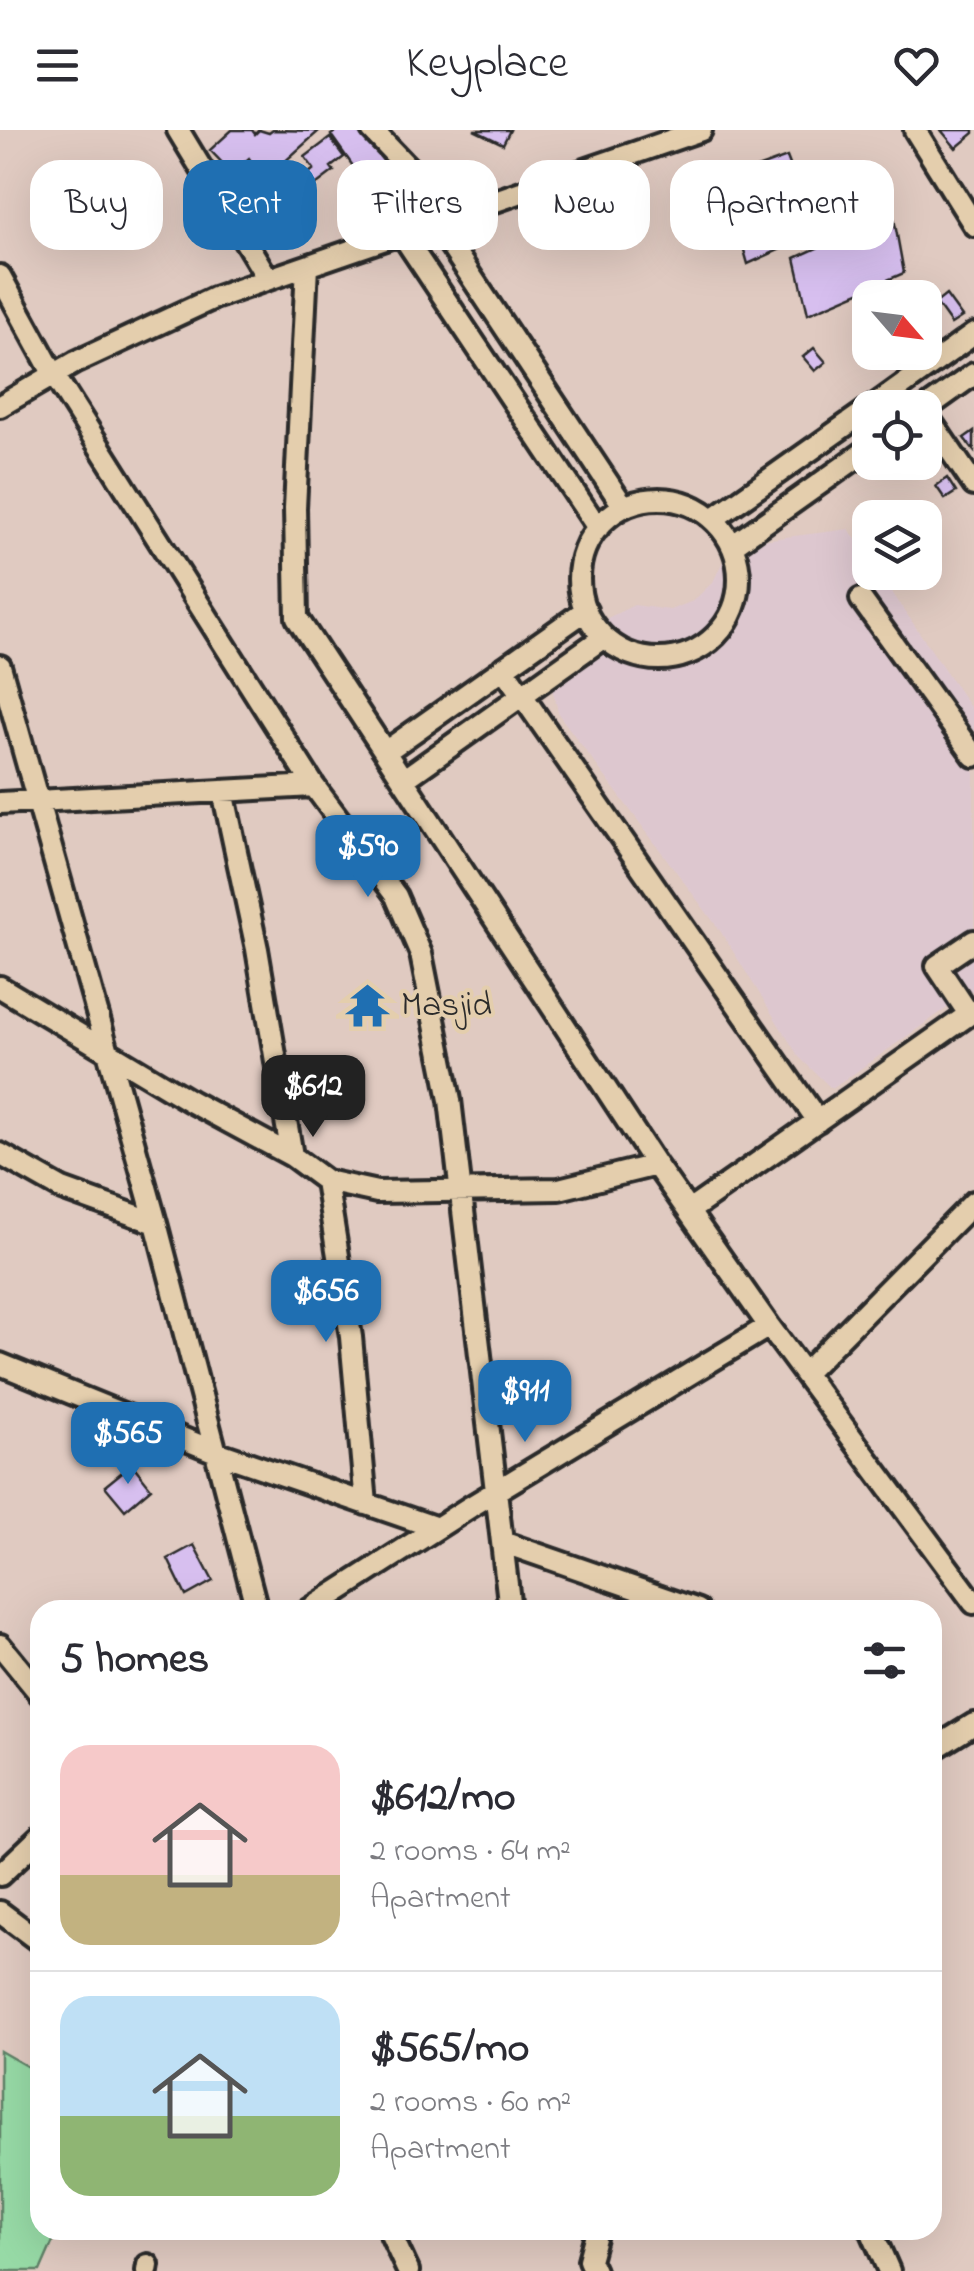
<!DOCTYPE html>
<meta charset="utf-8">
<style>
body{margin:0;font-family:"Indie Flower",sans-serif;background:#f7f7f7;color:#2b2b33;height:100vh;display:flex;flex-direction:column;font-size:38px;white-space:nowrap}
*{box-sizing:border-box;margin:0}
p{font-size:32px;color:#7c7c81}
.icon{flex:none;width:55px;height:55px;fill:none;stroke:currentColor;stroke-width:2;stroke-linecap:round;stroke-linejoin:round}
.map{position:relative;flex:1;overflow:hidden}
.panel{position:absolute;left:30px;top:1470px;width:912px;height:640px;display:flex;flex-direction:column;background:#fff;border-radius:30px;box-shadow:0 10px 40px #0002}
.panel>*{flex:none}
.top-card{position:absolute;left:30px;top:30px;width:915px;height:90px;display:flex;gap:20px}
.needle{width:65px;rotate:118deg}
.controls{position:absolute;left:852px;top:150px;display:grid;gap:20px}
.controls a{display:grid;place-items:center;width:90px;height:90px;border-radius:20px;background:#fff;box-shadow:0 10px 40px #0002;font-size:50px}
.price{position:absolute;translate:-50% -85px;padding:0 22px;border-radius:20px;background:#1f6fb2;color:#fff;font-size:32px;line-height:65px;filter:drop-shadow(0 2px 5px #0008)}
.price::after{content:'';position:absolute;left:50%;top:60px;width:30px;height:22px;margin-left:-15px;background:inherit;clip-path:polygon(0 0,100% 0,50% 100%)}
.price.on{background:#222;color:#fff}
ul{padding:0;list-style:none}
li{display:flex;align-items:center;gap:30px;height:250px;padding:0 30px}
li+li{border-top:2px solid #e1e1e2}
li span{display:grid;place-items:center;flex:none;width:280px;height:200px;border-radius:30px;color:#555}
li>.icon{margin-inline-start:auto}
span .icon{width:120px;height:120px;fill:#fffc;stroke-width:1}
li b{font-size:42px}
h2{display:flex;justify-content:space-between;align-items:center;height:120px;padding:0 30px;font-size:42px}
.chip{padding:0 35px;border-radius:30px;background:#fff;box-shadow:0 10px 40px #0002;font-size:35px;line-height:90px}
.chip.on{background:#1f6fb2;color:#fff}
header{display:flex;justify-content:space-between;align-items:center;height:130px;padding:0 30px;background:#fff;font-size:45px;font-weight:600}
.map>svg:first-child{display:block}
.built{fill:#ddc7cf}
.green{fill:#97daa6;stroke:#618268;stroke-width:2.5}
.building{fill:#d7bfef;stroke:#2b2b2b;stroke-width:2.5}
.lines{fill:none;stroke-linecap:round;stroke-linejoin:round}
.minor-casing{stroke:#2b2b2b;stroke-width:28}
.minor{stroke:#e4cead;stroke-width:20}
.labels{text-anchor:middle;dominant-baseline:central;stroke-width:8;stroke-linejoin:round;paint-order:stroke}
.poi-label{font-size:35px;fill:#2b2b2b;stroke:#e4cead;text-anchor:start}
</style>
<header><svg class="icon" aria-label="menu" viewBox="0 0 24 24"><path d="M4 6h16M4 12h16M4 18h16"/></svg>Keyplace<svg class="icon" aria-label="heart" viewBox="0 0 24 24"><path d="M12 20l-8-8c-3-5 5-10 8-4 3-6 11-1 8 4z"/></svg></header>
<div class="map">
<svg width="974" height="2141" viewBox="0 0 974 2141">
<rect width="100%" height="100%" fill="#e0cac1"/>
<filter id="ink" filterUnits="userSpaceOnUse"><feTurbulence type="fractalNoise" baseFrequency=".01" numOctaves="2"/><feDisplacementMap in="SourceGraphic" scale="20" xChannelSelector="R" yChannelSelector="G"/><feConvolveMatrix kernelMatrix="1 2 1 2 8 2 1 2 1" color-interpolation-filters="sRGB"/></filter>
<g filter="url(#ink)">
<!-- built -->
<path class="built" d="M849,399l21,31v12l9,1 95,140v276l-142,100 -33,-32 -80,-128 -160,-214 -8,-31 40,-58 43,-21 36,5 23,-9 20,-19 18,-38z"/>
<!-- green -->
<path class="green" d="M0,1921l40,23v156h18l-18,41h-40z"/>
<!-- building -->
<path class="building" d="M232,0h20l3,4 4,-4 10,3 4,-3 46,1 -76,68 -12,-14 23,-20 -5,-7 -17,15 -22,-23z
M338,0h23l43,60 -38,26 -9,-13 15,-10 -41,-58z
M474,0h36l-7,14z
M941,0h33v3l-18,15z
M330,8l14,19 -13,10 3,4 -25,19 -7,-11 12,-10 -9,-12z
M787,27l29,76 -68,31 -24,-84z
M893,83l11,60 -96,41 -13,-56z
M946,165l16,22 -11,7 -15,-21z
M814,218l12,14 -11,9 -12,-14z
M974,301v20l-10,-13z
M947,348l9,14 -11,7 -9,-13z
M132,1334l19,24 -26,22 -20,-24z
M194,1415l19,36 -27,15 -18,-37z"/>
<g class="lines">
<defs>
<path id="minor" d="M178,0l90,149
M372,0l81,85
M915,0l59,95
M435,92l189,285
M401,103l197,295
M307,136l-12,242 2,110 359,547 113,161 205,277
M0,146l54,99 260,411 82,110 25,58 29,146 60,510
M0,276l76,-44 138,-64 487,-168
M871,278l103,-74
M925,279l49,-35
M925,283l49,72
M579 449a80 80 0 1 1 160 0a80 80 0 1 1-160 0Z
M713,389l157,-111
M732,416l138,-98
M861,469l113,157
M0,536l156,557 101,387
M503,538l315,453
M385,622l201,-142
M403,650l201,-143
M223,661l34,158 35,207
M0,673l314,-17
M0,857l190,114 102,55 34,25 51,11 182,-3 97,-24
M969,884l-32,-48 37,-25
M0,1024l62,35 94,34
M326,1051l25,156 15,167
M689,1081l285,-200
M0,1234l216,88 221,76
M805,1243l169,-171
M502,1412l196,68
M309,1480l161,-103 299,-181
M0,1515l40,49
M932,1620l42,-26
M0,1745l40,-38
M0,1782l40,30
M389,2100l19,41
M871,2100l18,41
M147,2141l1,-6
M594,2141l-5,-11 8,-30"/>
</defs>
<!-- minor casing -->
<use href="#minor" class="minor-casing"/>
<!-- minor -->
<use href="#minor" class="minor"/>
</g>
</g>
<!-- icons -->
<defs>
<symbol id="temple-bare" viewBox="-9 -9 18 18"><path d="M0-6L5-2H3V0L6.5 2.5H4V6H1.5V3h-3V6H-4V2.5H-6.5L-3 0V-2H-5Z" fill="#1f6fb2" stroke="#e4cead" stroke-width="2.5" paint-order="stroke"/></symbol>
</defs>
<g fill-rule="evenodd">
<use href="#temple-bare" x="336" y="844" width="63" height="63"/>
</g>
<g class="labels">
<!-- poi labels -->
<g class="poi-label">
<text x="401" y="876">Masjid</text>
</g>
</g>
</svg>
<div class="controls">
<a><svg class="needle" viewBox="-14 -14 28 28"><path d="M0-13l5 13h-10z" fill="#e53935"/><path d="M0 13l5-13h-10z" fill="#7c7c81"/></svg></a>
<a><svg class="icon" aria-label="locate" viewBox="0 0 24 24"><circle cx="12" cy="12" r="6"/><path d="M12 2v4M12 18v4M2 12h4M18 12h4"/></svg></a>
<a><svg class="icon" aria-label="layers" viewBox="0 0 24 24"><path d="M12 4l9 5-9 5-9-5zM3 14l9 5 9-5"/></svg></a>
</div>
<b class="price" style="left:368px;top:770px">$590</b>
<b class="price on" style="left:313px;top:1010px">$612</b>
<b class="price" style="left:326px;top:1215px">$656</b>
<b class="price" style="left:525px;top:1315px">$911</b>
<b class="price" style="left:128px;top:1357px">$565</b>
<div class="top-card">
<a class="chip">Buy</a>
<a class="chip on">Rent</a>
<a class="chip">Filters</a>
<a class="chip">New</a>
<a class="chip">Apartment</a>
</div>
<section class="panel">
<h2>5 homes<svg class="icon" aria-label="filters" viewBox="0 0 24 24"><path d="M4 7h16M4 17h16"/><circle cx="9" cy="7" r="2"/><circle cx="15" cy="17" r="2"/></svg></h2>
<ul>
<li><span style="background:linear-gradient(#f6c9c9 65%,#c2b280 0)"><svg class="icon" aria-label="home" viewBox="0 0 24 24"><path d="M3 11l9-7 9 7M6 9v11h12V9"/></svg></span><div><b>$612/mo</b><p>2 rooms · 64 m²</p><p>Apartment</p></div></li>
<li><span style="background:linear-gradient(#bfe0f5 60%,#8fb573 0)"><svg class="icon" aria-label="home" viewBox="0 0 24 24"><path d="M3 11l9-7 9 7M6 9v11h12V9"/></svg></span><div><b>$565/mo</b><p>2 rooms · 60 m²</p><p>Apartment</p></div></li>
</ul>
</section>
</div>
